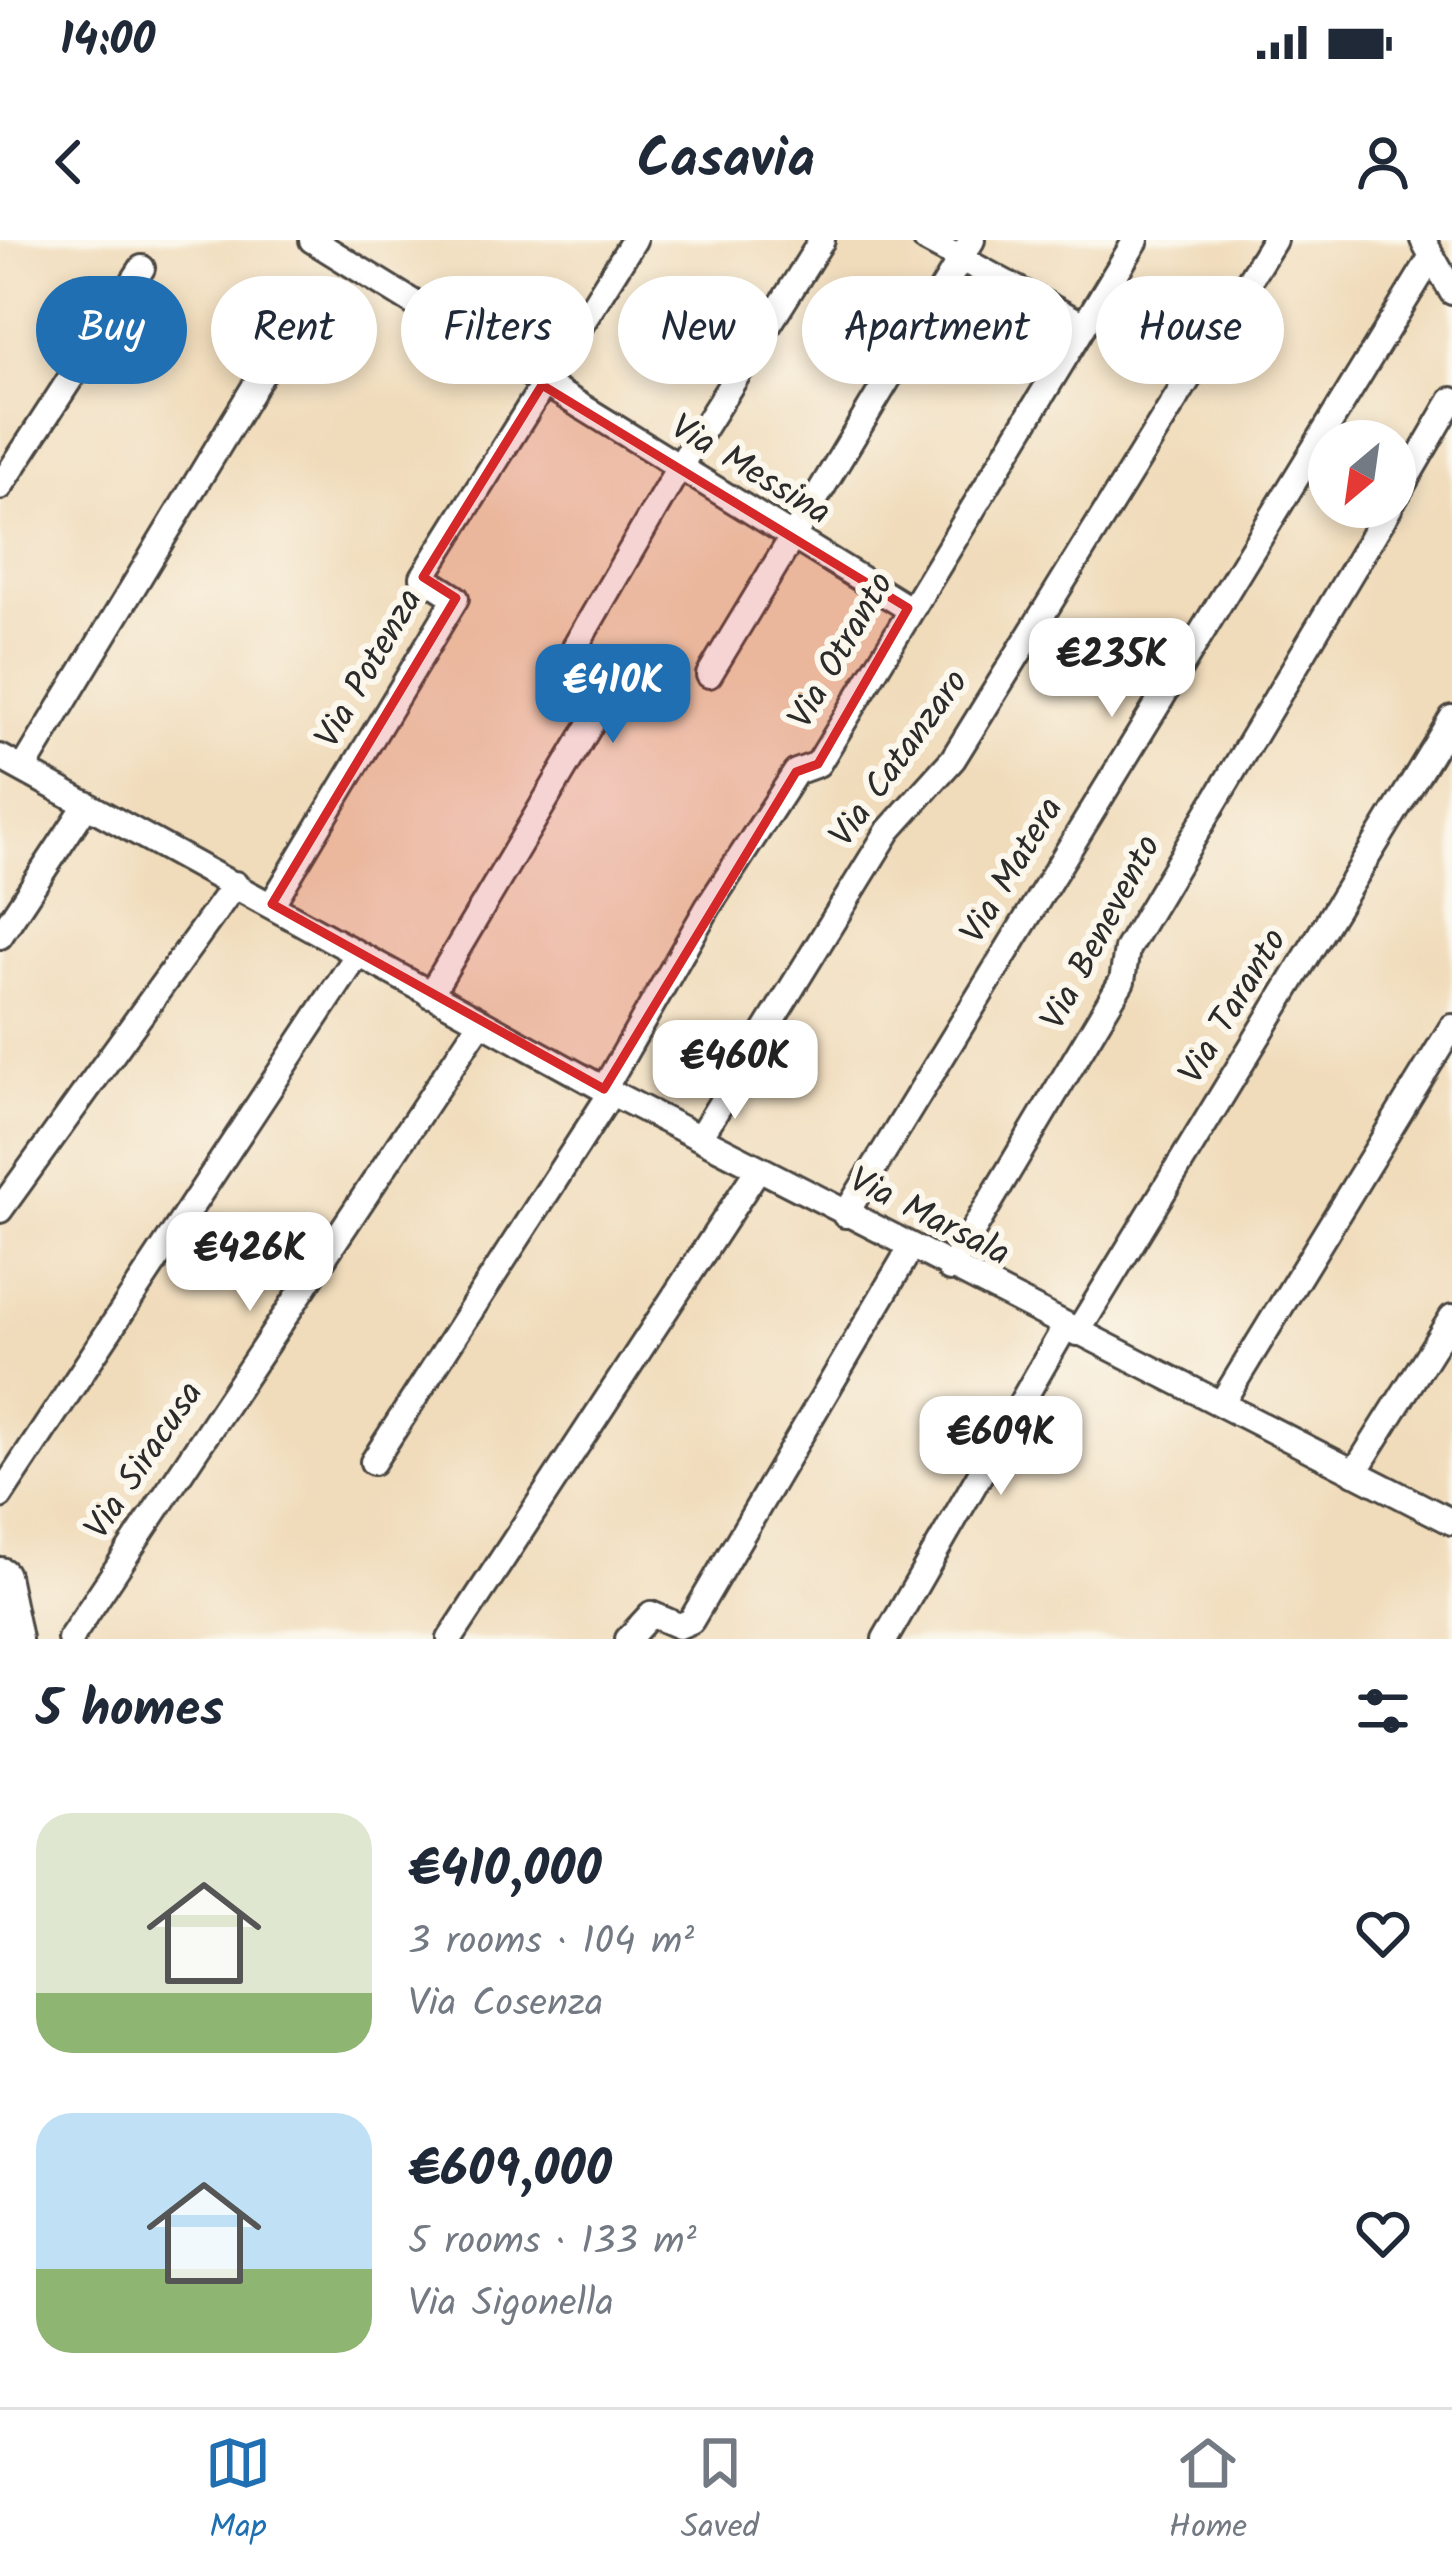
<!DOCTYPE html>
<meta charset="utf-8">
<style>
body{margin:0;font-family:Kalam,sans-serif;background:#f2f2f3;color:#1f2937;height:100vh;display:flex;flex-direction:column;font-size:45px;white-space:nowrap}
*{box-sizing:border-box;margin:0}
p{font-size:39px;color:#747a83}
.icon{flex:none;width:66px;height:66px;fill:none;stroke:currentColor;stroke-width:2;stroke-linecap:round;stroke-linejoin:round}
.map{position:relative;height:1399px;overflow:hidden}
.drawer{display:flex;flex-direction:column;background:#fff;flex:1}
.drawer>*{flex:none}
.hud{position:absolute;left:36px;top:36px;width:1380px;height:108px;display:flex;gap:24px}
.needle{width:78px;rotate:209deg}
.fabs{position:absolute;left:1308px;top:180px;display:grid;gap:24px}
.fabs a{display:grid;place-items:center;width:108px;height:108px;border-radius:50%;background:#fff;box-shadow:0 6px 18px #0003;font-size:60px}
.price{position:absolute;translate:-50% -102px;padding:0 27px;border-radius:24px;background:#fff;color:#222;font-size:39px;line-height:78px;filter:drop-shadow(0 3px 6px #0008)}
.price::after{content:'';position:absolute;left:50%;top:72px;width:36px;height:27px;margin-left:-18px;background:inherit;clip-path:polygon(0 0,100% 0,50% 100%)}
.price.on{background:#1f6fb2;color:#fff}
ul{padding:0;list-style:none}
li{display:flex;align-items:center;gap:36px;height:300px;padding:0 36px}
li span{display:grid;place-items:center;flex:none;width:336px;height:240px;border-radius:36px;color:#555}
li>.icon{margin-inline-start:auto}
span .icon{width:144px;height:144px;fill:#fffc;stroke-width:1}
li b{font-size:51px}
h2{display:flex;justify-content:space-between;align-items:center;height:144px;padding:0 36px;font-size:51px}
.pill{padding:0 42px;border-radius:54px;background:#fff;box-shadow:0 6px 18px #0003;font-size:42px;line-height:108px}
.pill.on{background:#1f6fb2;color:#fff}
.status{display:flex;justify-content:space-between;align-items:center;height:84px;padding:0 60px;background:#fff;direction:ltr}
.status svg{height:33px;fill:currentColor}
header{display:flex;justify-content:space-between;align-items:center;height:156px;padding:0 36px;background:#fff;font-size:54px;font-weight:700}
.tab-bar{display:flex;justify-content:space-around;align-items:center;height:168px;border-top:3px solid #e0e1e3;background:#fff;font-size:33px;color:#747a83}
.tab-bar a{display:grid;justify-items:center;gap:6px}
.tab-bar .on{color:#1f6fb2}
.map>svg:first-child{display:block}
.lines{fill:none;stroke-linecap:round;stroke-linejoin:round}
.street-casing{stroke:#494540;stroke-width:30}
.secondary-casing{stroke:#494540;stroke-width:42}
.street{stroke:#fff;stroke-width:24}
.secondary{stroke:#fff;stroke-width:36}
.marked{fill:#d62828;fill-opacity:0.2;stroke:#d62828;stroke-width:9;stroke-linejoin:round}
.labels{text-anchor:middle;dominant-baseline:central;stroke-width:12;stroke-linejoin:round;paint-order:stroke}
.street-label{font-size:36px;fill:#2b2b2b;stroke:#fbf7ec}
</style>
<div class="status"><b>14:00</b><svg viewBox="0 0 49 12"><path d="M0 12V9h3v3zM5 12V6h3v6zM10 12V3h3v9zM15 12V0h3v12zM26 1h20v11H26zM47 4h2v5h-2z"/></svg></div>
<header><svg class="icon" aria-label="back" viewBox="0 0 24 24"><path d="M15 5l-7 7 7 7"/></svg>Casavia<svg class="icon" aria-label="person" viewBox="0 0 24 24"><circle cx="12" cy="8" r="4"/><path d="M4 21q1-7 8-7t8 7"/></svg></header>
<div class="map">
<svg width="1452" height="1399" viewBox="0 0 1452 1399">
<rect width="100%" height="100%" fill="#fbf7ec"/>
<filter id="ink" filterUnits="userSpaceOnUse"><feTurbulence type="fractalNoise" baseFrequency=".00833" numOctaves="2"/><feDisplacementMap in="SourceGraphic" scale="24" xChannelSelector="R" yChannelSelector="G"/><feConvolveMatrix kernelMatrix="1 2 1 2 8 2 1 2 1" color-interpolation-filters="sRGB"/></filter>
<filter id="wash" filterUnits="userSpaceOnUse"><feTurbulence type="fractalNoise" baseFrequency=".004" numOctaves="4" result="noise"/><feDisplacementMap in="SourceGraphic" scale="48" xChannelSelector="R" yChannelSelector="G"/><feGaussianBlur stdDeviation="2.7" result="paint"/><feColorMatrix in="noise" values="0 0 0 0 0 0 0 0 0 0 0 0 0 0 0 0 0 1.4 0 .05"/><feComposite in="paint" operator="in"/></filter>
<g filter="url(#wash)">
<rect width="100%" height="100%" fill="#f0dbba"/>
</g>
<g filter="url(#ink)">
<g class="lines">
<defs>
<path id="street" d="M312,0l596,368
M926,0l158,85
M1423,0l29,52
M0,247l142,-219
M1395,258l57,-98
M709,435l263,-435
M0,517l604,332 848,433
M23,529l250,-413
M272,664l184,-306 -33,-21 211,-337
M0,696l87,-132
M430,755l182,-307 -1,-10 -36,-31 103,-178 144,-229
M604,849l104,-182 88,-135 22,-8 318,-524
M700,897l189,-307 64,-71 321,-519
M0,970l235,-326
M845,975l587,-959
M950,1029l172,-288 5,-32 263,-442
M1077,1093l375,-615
M1221,1164l231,-377
M373,1222l238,-369
M1354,1233l98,-156
M0,1256l358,-542
M70,1399l410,-616
M450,1399l308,-470
M628,1399l23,-25 28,12 12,-5 219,-372
M885,1399l180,-312"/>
<path id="secondary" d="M0,1336l13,63"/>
</defs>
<!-- street casing -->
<use href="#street" class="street-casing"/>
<!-- secondary casing -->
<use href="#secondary" class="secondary-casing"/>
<!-- street -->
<use href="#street" class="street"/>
<!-- secondary -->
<use href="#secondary" class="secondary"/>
</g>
</g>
<!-- marked area -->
<path class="marked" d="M542,145l366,223 -90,156 -22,8 -192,317 -332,-185 184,-306 -33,-21z"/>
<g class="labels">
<!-- street labels -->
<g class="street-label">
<text transform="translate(750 231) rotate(31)">Via Messina</text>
<text transform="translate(842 411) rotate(-60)">Via Otranto</text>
<text transform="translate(370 429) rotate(-60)">Via Potenza</text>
<text transform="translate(900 519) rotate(-54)">Via Catanzaro</text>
<text transform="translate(1013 631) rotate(-59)">Via Matera</text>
<text transform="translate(1102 693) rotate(-62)">Via Benevento</text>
<text transform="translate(1234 767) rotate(-59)">Via Taranto</text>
<text transform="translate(929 978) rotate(27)">Via Marsala</text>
<text transform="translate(145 1221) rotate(-56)">Via Siracusa</text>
</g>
</g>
</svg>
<div class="fabs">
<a><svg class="needle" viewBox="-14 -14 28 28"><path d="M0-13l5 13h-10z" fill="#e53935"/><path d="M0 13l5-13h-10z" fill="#747a83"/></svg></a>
</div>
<b class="price" style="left:1112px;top:480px">€235K</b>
<b class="price on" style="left:613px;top:506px">€410K</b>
<b class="price" style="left:735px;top:882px">€460K</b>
<b class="price" style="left:250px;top:1074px">€426K</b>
<b class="price" style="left:1001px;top:1258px">€609K</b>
<div class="hud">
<a class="pill on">Buy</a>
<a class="pill">Rent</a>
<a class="pill">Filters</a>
<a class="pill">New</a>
<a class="pill">Apartment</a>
<a class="pill">House</a>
</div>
</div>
<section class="drawer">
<h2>5 homes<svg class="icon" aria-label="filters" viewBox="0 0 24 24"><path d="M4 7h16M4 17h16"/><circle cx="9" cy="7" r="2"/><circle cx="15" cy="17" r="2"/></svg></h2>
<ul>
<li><span style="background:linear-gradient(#dfe7d0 75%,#8fb573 0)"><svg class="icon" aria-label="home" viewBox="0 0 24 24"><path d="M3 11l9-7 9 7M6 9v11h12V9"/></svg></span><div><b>€410,000</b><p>3 rooms · 104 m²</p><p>Via Cosenza</p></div><svg class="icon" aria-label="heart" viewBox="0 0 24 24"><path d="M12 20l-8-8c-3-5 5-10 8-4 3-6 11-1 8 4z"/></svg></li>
<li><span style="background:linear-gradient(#bfe0f5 65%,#8fb573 0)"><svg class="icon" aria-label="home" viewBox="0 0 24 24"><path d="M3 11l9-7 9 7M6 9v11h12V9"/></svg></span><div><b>€609,000</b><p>5 rooms · 133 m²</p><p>Via Sigonella</p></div><svg class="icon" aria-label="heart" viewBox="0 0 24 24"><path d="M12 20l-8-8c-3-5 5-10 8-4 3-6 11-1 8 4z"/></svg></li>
</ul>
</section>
<nav class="tab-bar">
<a class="on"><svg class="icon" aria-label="map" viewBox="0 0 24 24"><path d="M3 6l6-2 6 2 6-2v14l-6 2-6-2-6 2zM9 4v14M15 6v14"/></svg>Map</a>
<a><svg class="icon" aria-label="saved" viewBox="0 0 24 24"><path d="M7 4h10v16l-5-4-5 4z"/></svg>Saved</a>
<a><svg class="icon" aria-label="home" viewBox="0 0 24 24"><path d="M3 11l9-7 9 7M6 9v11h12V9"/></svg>Home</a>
</nav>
